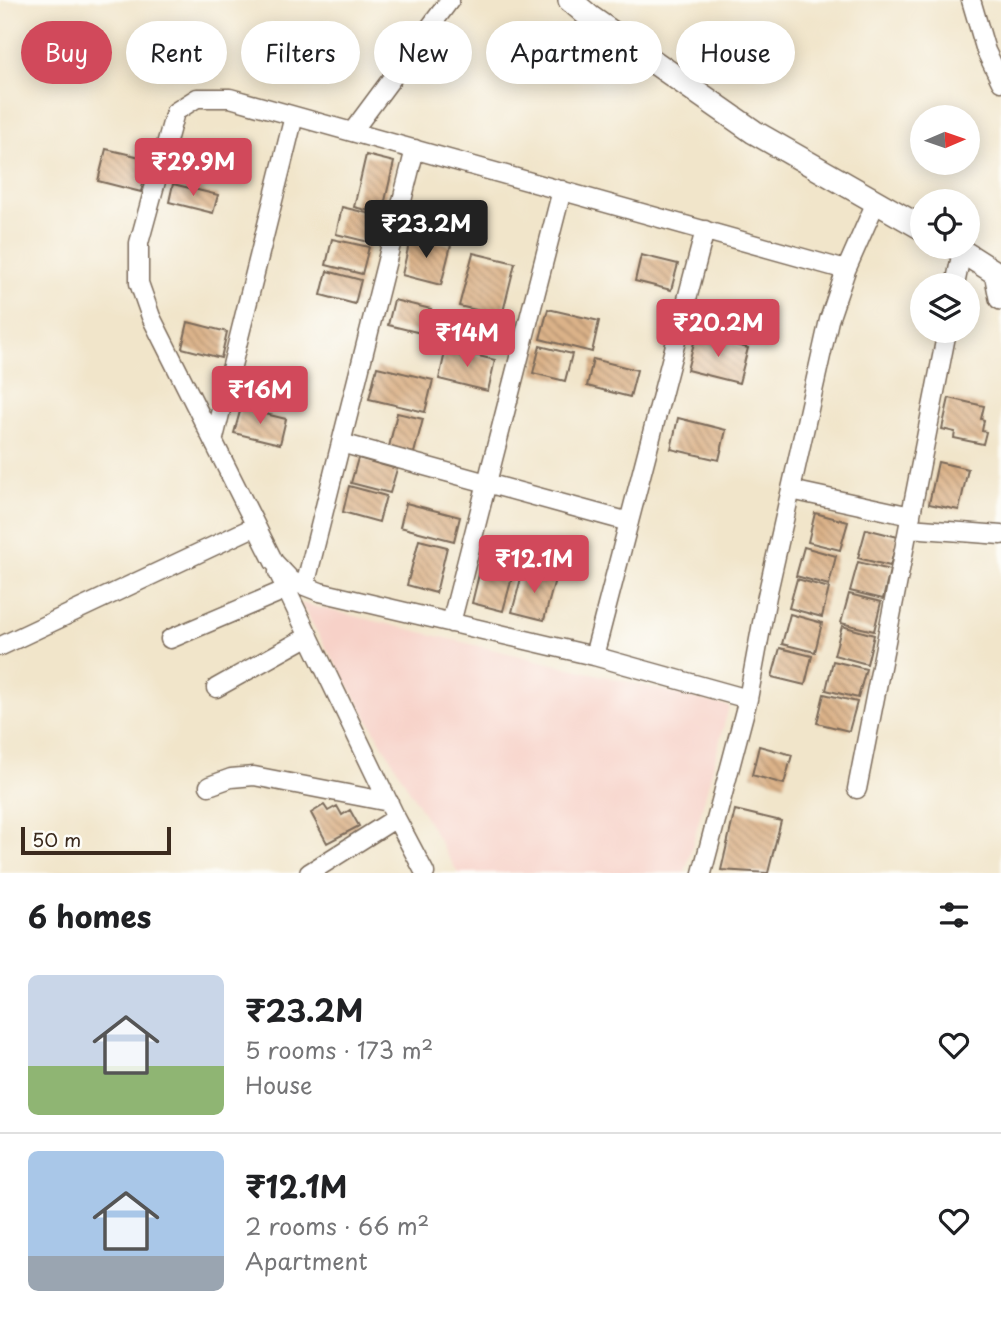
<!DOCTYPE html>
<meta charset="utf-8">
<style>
body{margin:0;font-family:"Playpen Sans",sans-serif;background:#f2f2f2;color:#202124;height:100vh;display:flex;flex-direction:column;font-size:26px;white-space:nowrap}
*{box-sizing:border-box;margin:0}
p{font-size:23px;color:#757577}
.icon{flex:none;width:38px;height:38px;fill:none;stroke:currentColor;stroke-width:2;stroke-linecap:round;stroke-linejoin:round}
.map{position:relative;height:873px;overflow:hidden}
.drawer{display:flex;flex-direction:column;background:#fff;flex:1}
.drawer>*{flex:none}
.top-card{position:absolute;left:21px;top:21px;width:959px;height:63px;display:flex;gap:14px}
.needle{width:46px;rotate:88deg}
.buttons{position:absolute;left:910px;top:105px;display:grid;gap:14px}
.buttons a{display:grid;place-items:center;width:70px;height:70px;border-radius:50%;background:#fff;box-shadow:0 4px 18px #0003;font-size:35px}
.scale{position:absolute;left:21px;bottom:18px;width:150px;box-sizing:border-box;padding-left:7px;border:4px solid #3b2a1e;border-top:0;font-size:19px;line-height:24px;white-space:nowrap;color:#3b2a1e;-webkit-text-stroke:5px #fdfcf7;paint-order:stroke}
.price{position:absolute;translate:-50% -60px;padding:0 16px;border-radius:7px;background:#d1495b;color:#fff;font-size:23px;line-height:46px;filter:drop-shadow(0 2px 4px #0008)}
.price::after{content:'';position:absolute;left:50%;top:42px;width:21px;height:16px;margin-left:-10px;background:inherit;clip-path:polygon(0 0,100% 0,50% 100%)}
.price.current{background:#222;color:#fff}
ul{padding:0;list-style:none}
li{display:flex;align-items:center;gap:21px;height:175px;padding:0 28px}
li+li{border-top:2px solid #e0e0e0}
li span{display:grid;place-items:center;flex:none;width:196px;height:140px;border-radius:10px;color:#555}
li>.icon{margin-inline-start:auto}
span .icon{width:84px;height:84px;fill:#fffc;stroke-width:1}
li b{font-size:30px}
h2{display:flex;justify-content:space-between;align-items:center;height:84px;padding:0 28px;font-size:30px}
.pill{padding:0 24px;border-radius:32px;background:#fff;box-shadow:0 4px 18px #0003;font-size:24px;line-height:63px}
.pill.current{background:#d1495b;color:#fff}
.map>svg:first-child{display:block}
.built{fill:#f7d1c8}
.building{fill:url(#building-back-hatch)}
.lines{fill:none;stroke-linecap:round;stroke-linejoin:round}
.minor-casing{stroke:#7b6b5a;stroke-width:21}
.tertiary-casing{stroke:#7b6b5a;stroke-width:26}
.minor{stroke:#fff;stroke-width:18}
.tertiary{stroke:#fff;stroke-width:23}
</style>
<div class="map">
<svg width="1001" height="873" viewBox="0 0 1001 873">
<defs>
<pattern id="building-back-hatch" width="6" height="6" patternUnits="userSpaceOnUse" patternTransform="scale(1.75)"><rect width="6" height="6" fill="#dbb289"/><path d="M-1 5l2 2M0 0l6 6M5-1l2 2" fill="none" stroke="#b3916f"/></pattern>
</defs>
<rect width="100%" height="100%" fill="#fdfcf7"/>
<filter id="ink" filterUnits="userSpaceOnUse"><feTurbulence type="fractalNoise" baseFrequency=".0143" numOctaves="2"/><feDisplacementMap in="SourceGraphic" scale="14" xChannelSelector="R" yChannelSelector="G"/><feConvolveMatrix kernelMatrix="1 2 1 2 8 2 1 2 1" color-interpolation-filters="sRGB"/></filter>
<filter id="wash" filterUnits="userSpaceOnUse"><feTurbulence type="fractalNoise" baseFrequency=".00686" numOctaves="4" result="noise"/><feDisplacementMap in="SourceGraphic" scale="28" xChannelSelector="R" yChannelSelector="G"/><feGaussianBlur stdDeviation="1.57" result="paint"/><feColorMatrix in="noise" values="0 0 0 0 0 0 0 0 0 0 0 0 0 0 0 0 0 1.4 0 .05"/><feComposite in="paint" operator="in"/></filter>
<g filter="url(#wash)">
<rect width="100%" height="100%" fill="#f1e5ca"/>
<!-- built -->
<path class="built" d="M300,603l429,103 -44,167h-227z"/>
<g id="blocks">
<!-- building -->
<path class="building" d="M106,149l43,10 -8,33 -43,-11z
M366,155l28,7 -12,52 -28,-7z
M173,184l45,11 -5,18 -44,-11z
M342,207l37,9 -6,27 -37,-9z
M411,235l40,10 -10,40 -39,-10z
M332,239l37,8 -7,27 -36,-9z
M473,253l42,10 -13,53 -43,-10z
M641,255l37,9 -7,26 -36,-9z
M327,271l34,9 -6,24 -34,-9z
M394,300l37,9 -6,25 -37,-9z
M548,309l51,12 -7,31 -52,-13z
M188,322l39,10 -6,26 -39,-10z
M696,335l52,13 -9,35 -52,-13z
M540,346l32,8 -7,27 -32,-8z
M446,348l49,12 -7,31 -49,-12z
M593,359l44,11 -7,27 -43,-11z
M377,367l56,13 -8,32 -56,-13z
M949,398l35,8 -3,13 3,1 -2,11 4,1 -3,12 -29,-6 1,-6 -13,-3z
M241,408l45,11 -6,25 -46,-11z
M397,413l26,6 -9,34 -25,-6z
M678,418l48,12 -7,30 -48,-11z
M358,458l39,11 -7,24 -39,-10z
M938,462l30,7 -9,41 -30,-6z
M349,486l37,10 -7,26 -36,-10z
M406,503l54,14 -6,24 -54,-14z
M815,513l33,9 -8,28 -32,-8z
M866,529l32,8 -8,29 -32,-8z
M419,540l28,7 -11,46 -29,-8z
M804,547l32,9 -7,29 -33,-9z
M482,562l32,8 -11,41 -31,-8z
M858,562l32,8 -7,29 -33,-8z
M523,571l32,8 -11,41 -32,-8z
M797,579l32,9 -7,29 -33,-9z
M849,594l32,8 -7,29 -33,-8z
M790,614l32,9 -7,29 -33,-8z
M842,626l32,9 -7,29 -33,-9z
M780,648l32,8 -7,29 -33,-8z
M833,661l33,8 -8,29 -32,-8z
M824,694l33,8 -8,29 -32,-8z
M759,746l33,9 -8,29 -32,-9z
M324,805l4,6 9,-5 5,9 8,-5 9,16 -32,17 -16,-30z
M735,810l46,11 -13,52 -47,-3z"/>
</g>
</g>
<g filter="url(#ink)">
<use href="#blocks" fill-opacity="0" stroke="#7b6b5a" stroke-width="2"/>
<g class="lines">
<defs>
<path id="minor" d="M971,0l15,51 15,31
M352,132l98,-132
M955,285l7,-34
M214,438l80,-322
M341,443l288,79
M791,490l120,26
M909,528l92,7
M278,572l118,246
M305,586l110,-437
M451,623l111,-433
M170,639l117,-50
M1,646l255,-120
M594,656l111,-426
M216,688l93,-52
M748,699l-154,-43 -274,-64 -28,-11 -18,-19 -123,-245 -12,-34v-40l36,-131 22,-14h33l616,172
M209,786l22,-8 23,-2 135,26
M857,789l90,-458
M309,873l87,-55 29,55
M702,873l46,-174 19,-103 62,-276 17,-50 30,-68"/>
<path id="tertiary" d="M570,0l21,18 163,114 168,96
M955,247l41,26 5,25"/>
</defs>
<!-- minor casing -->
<use href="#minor" class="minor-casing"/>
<!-- tertiary casing -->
<use href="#tertiary" class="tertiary-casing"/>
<!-- minor -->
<use href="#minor" class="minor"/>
<!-- tertiary -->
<use href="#tertiary" class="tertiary"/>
</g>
</g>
</svg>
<div class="buttons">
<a><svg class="needle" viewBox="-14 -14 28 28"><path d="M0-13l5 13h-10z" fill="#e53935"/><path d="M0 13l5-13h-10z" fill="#757577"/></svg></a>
<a><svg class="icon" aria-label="locate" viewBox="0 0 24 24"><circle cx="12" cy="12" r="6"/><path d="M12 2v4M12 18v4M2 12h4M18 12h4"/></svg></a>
<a><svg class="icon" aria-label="layers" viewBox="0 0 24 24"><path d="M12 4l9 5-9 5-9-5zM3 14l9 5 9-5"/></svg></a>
</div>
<div class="scale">50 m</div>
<b class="price" style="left:193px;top:198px">₹29.9M</b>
<b class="price current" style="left:426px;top:260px">₹23.2M</b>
<b class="price" style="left:718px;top:359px">₹20.2M</b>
<b class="price" style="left:467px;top:369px">₹14M</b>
<b class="price" style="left:260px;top:426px">₹16M</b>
<b class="price" style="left:534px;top:595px">₹12.1M</b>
<div class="top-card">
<a class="pill current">Buy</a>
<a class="pill">Rent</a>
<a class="pill">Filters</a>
<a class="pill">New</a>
<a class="pill">Apartment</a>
<a class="pill">House</a>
</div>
</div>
<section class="drawer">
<h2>6 homes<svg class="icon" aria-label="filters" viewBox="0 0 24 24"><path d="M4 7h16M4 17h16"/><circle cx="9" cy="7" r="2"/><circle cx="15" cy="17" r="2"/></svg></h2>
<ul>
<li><span style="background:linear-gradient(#c9d6e8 65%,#8fb573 0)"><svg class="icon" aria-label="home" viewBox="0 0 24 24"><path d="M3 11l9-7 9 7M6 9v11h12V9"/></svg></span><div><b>₹23.2M</b><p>5 rooms · 173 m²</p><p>House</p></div><svg class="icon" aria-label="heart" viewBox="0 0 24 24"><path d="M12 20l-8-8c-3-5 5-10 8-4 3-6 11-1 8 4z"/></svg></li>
<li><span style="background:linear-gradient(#a9c7e8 75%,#9aa5b1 0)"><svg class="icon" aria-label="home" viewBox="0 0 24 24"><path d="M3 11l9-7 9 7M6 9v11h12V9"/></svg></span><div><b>₹12.1M</b><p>2 rooms · 66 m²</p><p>Apartment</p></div><svg class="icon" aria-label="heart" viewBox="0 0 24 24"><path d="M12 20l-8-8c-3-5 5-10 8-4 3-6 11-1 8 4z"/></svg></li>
</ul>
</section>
